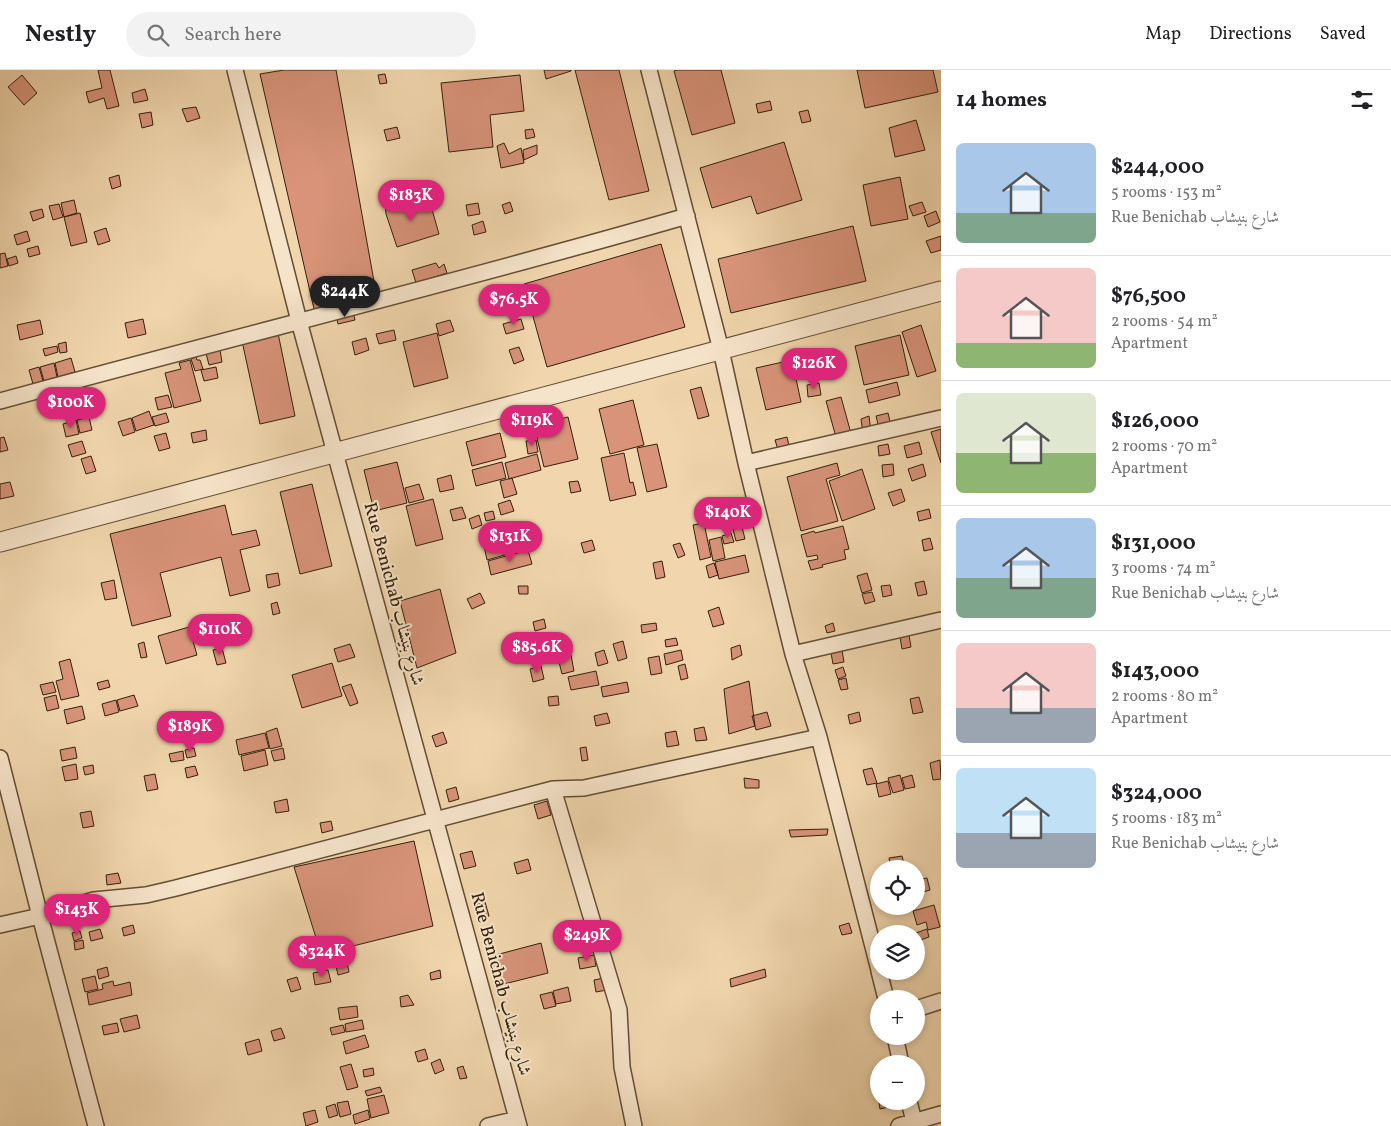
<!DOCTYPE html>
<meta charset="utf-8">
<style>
body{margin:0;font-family:Vollkorn,Amiri,serif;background:#f2f2f2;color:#202124;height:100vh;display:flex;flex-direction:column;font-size:19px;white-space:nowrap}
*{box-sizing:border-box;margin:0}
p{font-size:16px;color:#757577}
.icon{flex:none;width:28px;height:28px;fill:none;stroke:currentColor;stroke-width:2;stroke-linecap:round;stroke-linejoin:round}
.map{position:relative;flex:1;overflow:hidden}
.drawer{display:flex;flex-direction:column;background:#fff;width:450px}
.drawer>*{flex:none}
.tools{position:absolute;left:870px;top:790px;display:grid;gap:10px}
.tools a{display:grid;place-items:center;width:55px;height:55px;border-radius:50%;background:#fff;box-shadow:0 2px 8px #0003;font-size:25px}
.price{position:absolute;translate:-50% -42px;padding:0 11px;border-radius:18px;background:#db2777;color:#fff;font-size:16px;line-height:32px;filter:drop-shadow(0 1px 2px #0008)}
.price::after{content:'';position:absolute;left:50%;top:30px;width:15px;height:11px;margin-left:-8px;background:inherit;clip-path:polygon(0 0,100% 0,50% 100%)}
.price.active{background:#222;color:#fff}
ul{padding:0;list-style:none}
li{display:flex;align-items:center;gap:15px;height:125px;padding:0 15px}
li+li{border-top:1px solid #e0e0e0}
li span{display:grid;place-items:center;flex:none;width:140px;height:100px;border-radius:8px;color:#555}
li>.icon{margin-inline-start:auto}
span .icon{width:60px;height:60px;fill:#fffc;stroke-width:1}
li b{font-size:21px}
h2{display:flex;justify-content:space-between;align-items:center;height:60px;padding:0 15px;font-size:21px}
header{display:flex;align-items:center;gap:30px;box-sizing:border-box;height:70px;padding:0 25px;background:#fff;border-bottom:1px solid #e0e0e0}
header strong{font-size:24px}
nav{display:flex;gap:28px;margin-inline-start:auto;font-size:18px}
.search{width:350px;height:45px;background:#f2f2f2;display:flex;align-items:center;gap:12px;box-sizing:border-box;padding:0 18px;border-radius:28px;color:#757577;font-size:19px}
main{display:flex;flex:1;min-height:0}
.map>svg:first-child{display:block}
.building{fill:#d89379;stroke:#32200c}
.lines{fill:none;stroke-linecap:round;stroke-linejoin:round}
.minor-casing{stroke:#624e34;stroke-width:18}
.tertiary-casing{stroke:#624e34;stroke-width:21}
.minor{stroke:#f6e4ca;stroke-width:15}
.tertiary{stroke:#f6e4ca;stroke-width:19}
.labels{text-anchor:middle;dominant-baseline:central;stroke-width:4;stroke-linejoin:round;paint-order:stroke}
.street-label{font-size:18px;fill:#32200c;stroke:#f6e4ca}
</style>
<header>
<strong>Nestly</strong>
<div class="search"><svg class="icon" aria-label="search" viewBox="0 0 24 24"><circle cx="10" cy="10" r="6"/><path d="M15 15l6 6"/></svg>Search here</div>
<nav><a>Map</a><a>Directions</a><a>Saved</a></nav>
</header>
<main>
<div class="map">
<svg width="941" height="1056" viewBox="0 0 941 1056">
<rect width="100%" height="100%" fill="#f1d6ad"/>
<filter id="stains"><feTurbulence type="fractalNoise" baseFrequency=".004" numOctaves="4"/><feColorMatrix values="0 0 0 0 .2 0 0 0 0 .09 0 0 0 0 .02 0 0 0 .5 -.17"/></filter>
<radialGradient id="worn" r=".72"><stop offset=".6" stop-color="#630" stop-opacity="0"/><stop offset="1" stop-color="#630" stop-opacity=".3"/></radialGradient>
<!-- building -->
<path class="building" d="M98,0h12l9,36 -12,3 -3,-11 -15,5 -3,-11 16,-4z
M284,0h52l41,228 -63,11 -54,-235z
M544,0h27v1l-25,8z
M575,0h44l30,121 -40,9z
M677,0h44l14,53 -43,12 -18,-64z
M857,0h76l5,22 -73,16z
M385,4l2,9 -7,1 -2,-9z
M22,5l15,18 -13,12 -16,-18z
M520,5l4,36 -34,4 3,32 -44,5 -8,-69z
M145,19l3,11 -14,3 -2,-10z
M770,31l2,9 -14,3 -2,-9z
M196,37l4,11 -13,4 -5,-13z
M808,40l3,11 -9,2 -3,-11z
M151,42l2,13 -11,3 -3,-14z
M916,50l9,30 -30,7 -6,-29z
M397,57l3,11 -13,3 -3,-11z
M533,59l2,8 -9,2 -1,-9z
M784,72l18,58 -45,14 -6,-18 -39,12 -12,-40z
M504,73l5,11 12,-6 3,15 -23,5 -4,-22z
M537,75v9l-13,6 -1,-10z
M119,105l2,11 -9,3 -3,-11z
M900,107l8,42 -37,7 -8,-41z
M397,128l4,9 28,-8 10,35 -42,13 -11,-33 -1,-11z
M74,130l3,13 -13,4 -3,-14z
M510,132l3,9 -8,3 -3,-9z
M922,132l4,10 -13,4 -4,-10z
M478,133l2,11 -12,2 -2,-11z
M59,134l4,13 -10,3 -4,-14z
M42,139l2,8 -11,4 -3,-9z
M936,141l4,11 -12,5 -4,-11z
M80,143l7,29 -16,4 -7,-29z
M483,151l3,11 -12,3 -2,-10z
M853,156l13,55 -135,32 -13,-54z
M106,158l4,13 -12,4 -4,-13z
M27,161l3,10 -13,4 -3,-10z
M941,166v14l-10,3 -5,-12z
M661,174l24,83 -138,40 -23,-83z
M38,176l2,8 -11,3 -2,-8z
M5,183l3,13 -8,2v-14z
M16,186l2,7 -9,3 -2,-7z
M436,193l3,5 5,-4 3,9 -31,10 -4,-13z
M353,242l2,8 -17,4 -2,-9z
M143,249l3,15 -18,4 -3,-15z
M521,249l3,10 -18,5 -3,-10z
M40,250l3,14 -23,6 -3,-15z
M450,250l4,11 -15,5 -3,-12z
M921,255l15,46 -19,6 -15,-45z
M394,260l2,10 -17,4 -3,-10z
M278,263l17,83 -35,8 -18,-83z
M437,263l11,45 -34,9 -11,-45z
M900,265l9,40 -45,10 -9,-39z
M366,268l3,12 -14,5 -3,-13z
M66,272l1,10 -7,1 -2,-9z
M57,276l1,6 -13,4 -2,-7z
M519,277l5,13 -10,4 -5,-14z
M220,280l2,12 -13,3 -3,-12z
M825,284l3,13 -14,4 -3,-13z
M196,287l1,3h3l3,9 -8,2 -4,-12z
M71,288l4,14 -17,5 -3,-14z
M190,290l11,41 -27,7 -9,-35 16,-4 -2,-6z
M792,290l9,42 -35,8 -10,-42z
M54,293l3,14 -13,4 -4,-14z
M39,297l4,14 -10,3 -4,-14z
M216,297l2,11 -14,3 -3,-11z
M897,312l3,13 -31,8 -3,-13z
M819,313l2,12 -13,2 -1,-12z
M701,317l8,29 -11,3 -8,-29z
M168,325l4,12 -14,3 -3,-12z
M61,326l1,5 3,-1 1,6 -8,2 -2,-11z
M841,327l11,40 -15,4 -11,-40z
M633,330l11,45 -34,9 -11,-45z
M149,341l5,14 -18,6 -4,-13z
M166,343l3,9 -14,4 -3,-9z
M888,343l4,16 -12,3 -4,-16z
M869,346l2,16 -8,2 -2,-15z
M89,347l3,13 -12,3 -3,-13z
M568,347l10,42 -34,8 -10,-41z
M131,348l4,14 -12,4 -5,-14z
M76,350l3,14 -13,3 -3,-13z
M941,359v34l-10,-31z
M206,360l1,10 -14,3 -2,-10z
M166,363l4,15 -11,3 -5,-15z
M500,363l6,24 -34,9 -6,-24z
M4,367l4,13 -8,2v-14z
M787,367l3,13 -11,3 -4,-13z
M536,370l2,12 -10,2 -2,-13z
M82,371l4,12 -14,4 -4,-12z
M919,372l3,12 -15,4 -3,-12z
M657,374l10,43 -20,5 -10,-44z
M888,374l2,10 -11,2 -1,-10z
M624,383l6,30 3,-1 3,13 -26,6 -9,-43z
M537,384l4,16 -32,9 -4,-16z
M91,386l5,15 -10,3 -5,-15z
M397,392l10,41 -33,8 -10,-41z
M502,392l4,16 -30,8 -4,-16z
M837,393l3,12 -14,4 12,42 -37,10 -14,-54z
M893,394l1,11 -11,2 -1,-12z
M923,394l3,12 -14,5 -4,-12z
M862,399l13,40 -33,12 -13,-40z
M451,405l3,14 -14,3 -3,-13z
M512,408l5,16 -13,4 -4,-17z
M578,411l3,10 -10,2 -2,-11z
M10,412l4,14 -14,3v-15z
M312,414l20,82 -32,8 -20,-82z
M419,414l5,15 -15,4 -4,-15z
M901,419l4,12 -12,5 -5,-13z
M433,429l10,40 -27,7 -10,-40z
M510,430l4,11 -13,4 -3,-11z
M225,435l7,30 24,-5 4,15 -20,5 10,41 -20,5 -9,-39 -61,16 11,43 -39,10 -22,-92z
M462,437l4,11 -13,3 -3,-11z
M929,439l2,9 -12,3 -2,-9z
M493,441l2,8 -9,2 -2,-8z
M479,445l3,10 -10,4 -3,-10z
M704,453l7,34 -11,3 -7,-35z
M843,456l6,23 -5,1 2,9 -24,6 1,2 -12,3 -3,-9 10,-2 -1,-4 -10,2 -6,-22 13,-4 1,2z
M742,457l3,12 -9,2 -3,-12z
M731,463l3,9 -10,2 -2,-8z
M526,464l3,14 -42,12 -3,-14z
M721,467l4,21 -12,3 -4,-21z
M930,468l3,11 -9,2 -2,-11z
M592,470l3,10 -11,3 -3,-10z
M680,473l5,12 -7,3 -5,-13z
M528,480l4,14 -41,11 -3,-14z
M745,485l4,17 -30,7 -4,-17z
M662,491l3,16 -9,2 -3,-16z
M714,493l4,12 -9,3 -3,-12z
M278,503l2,12 -12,3 -2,-13z
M867,503l5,17 -10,3 -5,-17z
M114,510l3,18 -12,2 -4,-17z
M924,511l3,13 -9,2 -3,-13z
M890,515l2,10 -9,2 -2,-11z
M518,516h10v8h-9z
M440,519l16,64 -39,15 -17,-67z
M872,522l3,9 -10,3 -3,-10z
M480,523l5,10 -13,6 -5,-10z
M277,532l3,11 -7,2 -2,-11z
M719,537l5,17 -11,3 -5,-16z
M216,549l4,11 -10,3 -4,-11z
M544,549l2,9 -11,3 -2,-9z
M656,553l1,7 -15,3 -1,-8z
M833,553l2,8 -8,2 -2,-7z
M189,557l8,28 -31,9 -8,-28z
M524,564l4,15 -9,2 -4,-14z
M909,565l2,12 -9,2 -2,-12z
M676,568l2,7 -12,2 -1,-7z
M571,571l1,7 -9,2 -1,-7z
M623,571l4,17 -9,3 -5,-17z
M144,572l3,15 -6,1 -3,-14z
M350,574l5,13 -17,5 -4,-13z
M740,575l2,10 -10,5 -1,-12z
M222,578l4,15 -9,2 -4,-15z
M604,580l4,13 -10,3 -3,-13z
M681,580l2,10 -17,5 -2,-11z
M842,580l2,12 -11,2 -2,-11z
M571,585l3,16 -12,3 -4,-16z
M659,586l3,17 -11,2 -3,-17z
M70,589l9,37 -18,4 -5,-19 7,-2 -4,-17z
M332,593l10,33 -40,12 -10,-33z
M685,594l3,14 -7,2 -3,-14z
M541,596l3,13 -11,3 -3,-13z
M843,597l3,9 -8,3 -3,-9z
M596,601l3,14 -28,5 -3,-13z
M846,608l2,11 -7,1 -3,-10z
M108,610l2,7 -11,3 -2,-7z
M749,611l6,45 -26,8 -5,-45z
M53,612l3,10 -13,3 -3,-10z
M627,612l2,10 -26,5 -2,-10z
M351,614l7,19 -8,3 -8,-19z
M56,625l3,13 -12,3 -3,-13z
M134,625l4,11 -18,5 -3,-11z
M558,626l1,9 -10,1 -1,-9z
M919,627l4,15 -10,2 -3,-15z
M116,630l3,12 -14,4 -3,-12z
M82,636l3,13 -18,5 -3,-14z
M767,642l4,14 -15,4 -4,-14z
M859,642l2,9 -11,3 -2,-9z
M607,643l3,10 -14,3 -2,-10z
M704,657l3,13 -11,1 -2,-12z
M277,658l5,18 -12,3 -4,-17z
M676,661l3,14 -12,2 -2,-14z
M443,662l4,11 -11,4 -4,-11z
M265,663l4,15 -30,7 -3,-15z
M75,677l2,11 -15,3 -2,-11z
M586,677l2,13 -6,1 -2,-13z
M194,678l2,8 -9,2 -2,-8z
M283,678l2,11 -11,2 -3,-10z
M265,680l3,15 -24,6 -3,-15z
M183,681l1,9 -13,2 -2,-8z
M940,690l1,19 -8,1 -3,-17z
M76,694l2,15 -13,2 -3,-14z
M93,695l1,8 -9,2 -2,-8z
M195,696l3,9 -11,3 -2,-10z
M872,698l5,15 -10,2 -4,-15z
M155,704l3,15 -11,2 -3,-15z
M900,705l4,15 -11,3 -5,-15z
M912,705l3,12 -10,2 -3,-11z
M744,708l15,2v8h-14z
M888,711l3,13 -12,3 -3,-13z
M456,717l3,12 -10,3 -3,-12z
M287,729l2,12 -13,2 -2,-11z
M547,731l4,14 -13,4 -4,-14z
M91,741l3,15 -11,2 -3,-15z
M331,751l2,9 -11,3 -2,-10z
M828,759l-1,6 -36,2 -2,-7z
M414,771l19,85 -112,28 -27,-87z
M472,781l4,15 -12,3 -4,-15z
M902,786l3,12 -14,1 -2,-11z
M528,789l3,11 -14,4 -3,-11z
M118,803l3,10 -14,2 -1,-10z
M927,808l3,12 -14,4v-14z
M485,832l4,14 -11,3 -3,-14z
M934,835l6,22 -12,3 -2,-8 -9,3 -4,-14z
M849,853l3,10 -10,2 -3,-9z
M133,855l2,8 -11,3 -2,-8z
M100,859l3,9 -12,3 -2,-9z
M927,859l2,8 -11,4 -2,-8z
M80,861l2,7 -8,3 -2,-8z
M83,870l1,8 -9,2 -1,-8z
M541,873l7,30 -52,13 -8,-29z
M594,885l2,11 -16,3 -2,-11z
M347,893l2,9 -11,3 -2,-9z
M107,897l2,9 -10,3 -2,-9z
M765,899l1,8 -35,10 -1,-8z
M328,900l3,12 -16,3 -2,-12z
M440,900l1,8 -10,2 -1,-7z
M95,906l3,13 -13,3 -3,-13z
M297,907l4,12 -10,3 -4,-12z
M604,908l3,12 -11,2 -2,-12z
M113,911l1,5 16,-4 2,13 -43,10 -2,-12 16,-4 -1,-5z
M568,917l3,14 -15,3 -3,-13z
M552,922l4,14 -12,3 -4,-14z
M408,925l6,10 -13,2 -1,-10z
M357,936l1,11 -18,3 -2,-12z
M137,945l3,13 -16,4 -4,-13z
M362,950l2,9 -18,3 -1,-8z
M117,953l2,9 -15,3 -2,-9z
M343,955l2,7 -13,3 -2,-7z
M281,958l4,10 -11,3 -3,-10z
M365,965l4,12 -23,7 -3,-12z
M259,969l3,12 -14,4 -3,-12z
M425,979l3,10 -10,3 -3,-10z
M440,989l4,11 -9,4 -4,-11z
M351,994l7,23 -11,3 -7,-23z
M463,996l4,12 -7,1 -3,-11z
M373,998l1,7 -10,2 -1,-7z
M380,1017l2,5 -15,4 -2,-5z
M384,1025l5,18 -18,5 -4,-19z
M878,1027l1,4h13l1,5 -13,3z
M348,1031l3,13 -11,3 -3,-14z
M335,1034l3,11 -9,3 -3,-11z
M315,1040l3,12 -12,4 -3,-13z
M368,1040l2,9 -15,5 -2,-9z"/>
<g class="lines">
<defs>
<path id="minor" d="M235,0l64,251 220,805
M649,0l72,280 25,113 47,191 26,83 60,233
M0,331c229,-63 459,-119 687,-185
M746,393l195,-45
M793,584l148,-34
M0,688l40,158 56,210
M553,719l66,221 3,57 12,59
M0,855l40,-9 54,-16 52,-5 30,-7 377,-99 31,-1 235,-51
M879,901l7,28
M916,939l25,-8
M895,966l6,28
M909,1031l6,25
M488,1056l29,-7
M899,1056l42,-12"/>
<path id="tertiary" d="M0,472l941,-251"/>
</defs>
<!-- minor casing -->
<use href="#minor" class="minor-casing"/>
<!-- tertiary casing -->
<use href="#tertiary" class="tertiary-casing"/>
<!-- minor -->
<use href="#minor" class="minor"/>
<!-- tertiary -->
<use href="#tertiary" class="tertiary"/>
</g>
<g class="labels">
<!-- street labels -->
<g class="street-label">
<text transform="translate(393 524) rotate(75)">Rue Benichab شارع بنيشاب</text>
<text transform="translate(500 914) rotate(75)">Rue Benichab شارع بنيشاب</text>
</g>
</g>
<rect width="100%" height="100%" filter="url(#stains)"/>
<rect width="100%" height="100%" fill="url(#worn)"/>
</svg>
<div class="tools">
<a><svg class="icon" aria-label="locate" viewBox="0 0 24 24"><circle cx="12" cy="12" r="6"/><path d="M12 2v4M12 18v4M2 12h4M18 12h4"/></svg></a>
<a><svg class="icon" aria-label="layers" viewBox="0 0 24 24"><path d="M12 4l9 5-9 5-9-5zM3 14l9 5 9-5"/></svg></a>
<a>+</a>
<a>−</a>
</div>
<b class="price" style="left:411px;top:152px">$183K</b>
<b class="price active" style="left:345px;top:248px">$244K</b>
<b class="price" style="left:514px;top:256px">$76.5K</b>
<b class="price" style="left:814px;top:320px">$126K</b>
<b class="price" style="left:71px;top:359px">$100K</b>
<b class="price" style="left:532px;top:377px">$119K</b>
<b class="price" style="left:728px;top:469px">$140K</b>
<b class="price" style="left:510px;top:493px">$131K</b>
<b class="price" style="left:220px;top:586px">$110K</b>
<b class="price" style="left:537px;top:604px">$85.6K</b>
<b class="price" style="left:190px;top:683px">$189K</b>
<b class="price" style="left:77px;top:866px">$143K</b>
<b class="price" style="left:587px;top:892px">$249K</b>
<b class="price" style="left:322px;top:908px">$324K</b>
</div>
<section class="drawer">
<h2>14 homes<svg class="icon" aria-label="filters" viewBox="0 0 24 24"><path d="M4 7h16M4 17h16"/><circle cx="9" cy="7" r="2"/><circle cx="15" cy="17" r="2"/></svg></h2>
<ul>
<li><span style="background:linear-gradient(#a9c7e8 70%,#7fa58c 0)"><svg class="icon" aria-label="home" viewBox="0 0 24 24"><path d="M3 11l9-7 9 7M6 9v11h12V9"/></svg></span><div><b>$244,000</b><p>5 rooms · 153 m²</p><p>Rue Benichab شارع بنيشاب</p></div></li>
<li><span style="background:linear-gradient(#f6c9c9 75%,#8fb573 0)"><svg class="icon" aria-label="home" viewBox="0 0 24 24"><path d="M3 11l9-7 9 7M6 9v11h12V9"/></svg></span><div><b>$76,500</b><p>2 rooms · 54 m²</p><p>Apartment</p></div></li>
<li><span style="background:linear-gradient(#dfe7d0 60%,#8fb573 0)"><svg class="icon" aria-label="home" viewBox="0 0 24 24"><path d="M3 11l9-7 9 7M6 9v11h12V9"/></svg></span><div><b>$126,000</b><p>2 rooms · 70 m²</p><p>Apartment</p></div></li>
<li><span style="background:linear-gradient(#a9c7e8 60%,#7fa58c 0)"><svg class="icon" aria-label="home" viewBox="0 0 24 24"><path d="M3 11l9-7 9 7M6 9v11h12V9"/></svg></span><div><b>$131,000</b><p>3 rooms · 74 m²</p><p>Rue Benichab شارع بنيشاب</p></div></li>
<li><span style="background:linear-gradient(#f6c9c9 65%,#9aa5b1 0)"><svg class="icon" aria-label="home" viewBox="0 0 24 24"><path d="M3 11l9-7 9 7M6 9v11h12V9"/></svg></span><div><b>$143,000</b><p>2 rooms · 80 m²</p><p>Apartment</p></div></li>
<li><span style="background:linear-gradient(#bfe0f5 65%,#9aa5b1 0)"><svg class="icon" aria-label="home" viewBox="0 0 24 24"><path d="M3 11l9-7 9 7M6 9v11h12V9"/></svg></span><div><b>$324,000</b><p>5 rooms · 183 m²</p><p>Rue Benichab شارع بنيشاب</p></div></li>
</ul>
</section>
</main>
